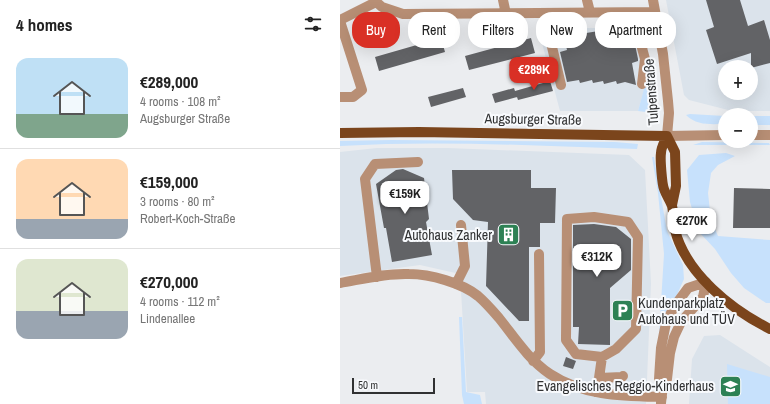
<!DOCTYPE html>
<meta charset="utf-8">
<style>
body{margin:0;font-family:"Archivo Narrow",sans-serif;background:#f2f2f2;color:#222;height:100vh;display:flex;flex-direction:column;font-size:15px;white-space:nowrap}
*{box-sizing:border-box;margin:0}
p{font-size:13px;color:#767676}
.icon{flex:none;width:22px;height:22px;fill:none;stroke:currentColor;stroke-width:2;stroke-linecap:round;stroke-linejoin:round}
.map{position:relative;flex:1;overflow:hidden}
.details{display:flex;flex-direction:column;background:#fff;width:340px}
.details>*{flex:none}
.top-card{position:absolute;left:12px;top:12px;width:358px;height:36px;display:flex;gap:8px}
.controls{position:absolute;left:378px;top:60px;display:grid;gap:8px}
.controls a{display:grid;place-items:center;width:40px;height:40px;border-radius:50%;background:#fff;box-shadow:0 4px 16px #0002;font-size:20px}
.scale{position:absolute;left:12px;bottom:10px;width:83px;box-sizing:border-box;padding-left:4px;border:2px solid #303132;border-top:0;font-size:11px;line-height:14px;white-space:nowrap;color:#303132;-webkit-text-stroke:3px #f8fafd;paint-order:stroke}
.price{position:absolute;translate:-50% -34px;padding:0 9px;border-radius:8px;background:#fff;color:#222;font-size:13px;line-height:26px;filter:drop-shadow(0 1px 2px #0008)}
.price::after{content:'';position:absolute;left:50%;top:24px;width:12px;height:9px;margin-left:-6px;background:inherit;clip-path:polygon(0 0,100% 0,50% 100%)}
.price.on{background:#d93025;color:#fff}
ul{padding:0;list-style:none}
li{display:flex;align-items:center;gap:12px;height:100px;padding:0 16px}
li+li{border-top:1px solid #e0e0e0}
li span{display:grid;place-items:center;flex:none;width:112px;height:80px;border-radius:12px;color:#555}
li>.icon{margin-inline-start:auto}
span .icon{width:48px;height:48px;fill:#fffc;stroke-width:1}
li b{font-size:17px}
h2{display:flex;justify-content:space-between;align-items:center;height:48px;padding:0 16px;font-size:17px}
.tag{padding:0 14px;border-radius:16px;background:#fff;box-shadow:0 4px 16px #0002;font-size:14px;line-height:36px}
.tag.on{background:#d93025;color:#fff}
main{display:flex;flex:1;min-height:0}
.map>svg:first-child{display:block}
.built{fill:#dbe3eb;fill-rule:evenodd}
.green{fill:#c7e1fc}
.building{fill:#626366}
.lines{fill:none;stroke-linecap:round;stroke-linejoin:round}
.minor{stroke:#b88f75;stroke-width:10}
.major{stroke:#7b451c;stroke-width:10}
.labels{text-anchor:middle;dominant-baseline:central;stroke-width:4;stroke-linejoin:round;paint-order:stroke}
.street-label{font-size:14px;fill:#303132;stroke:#f8fafd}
.poi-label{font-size:14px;fill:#303132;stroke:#f8fafd;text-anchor:end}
</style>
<main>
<section class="details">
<h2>4 homes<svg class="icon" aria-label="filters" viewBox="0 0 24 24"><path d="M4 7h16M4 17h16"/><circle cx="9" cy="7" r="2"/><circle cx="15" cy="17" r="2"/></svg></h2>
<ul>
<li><span style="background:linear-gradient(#bfe0f5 70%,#7fa58c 0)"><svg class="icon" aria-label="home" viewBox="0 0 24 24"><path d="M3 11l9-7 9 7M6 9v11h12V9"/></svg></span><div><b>€289,000</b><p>4 rooms · 108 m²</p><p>Augsburger Straße</p></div></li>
<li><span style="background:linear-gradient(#ffd9b3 75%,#9aa5b1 0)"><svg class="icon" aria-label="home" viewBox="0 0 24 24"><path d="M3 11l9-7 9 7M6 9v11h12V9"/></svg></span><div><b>€159,000</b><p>3 rooms · 80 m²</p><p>Robert-Koch-Straße</p></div></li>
<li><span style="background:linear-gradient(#dfe7d0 65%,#9aa5b1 0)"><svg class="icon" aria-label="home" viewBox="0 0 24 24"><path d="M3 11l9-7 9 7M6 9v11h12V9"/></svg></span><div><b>€270,000</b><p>4 rooms · 112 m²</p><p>Lindenallee</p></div></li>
</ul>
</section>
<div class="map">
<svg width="430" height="404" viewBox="0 0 430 404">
<rect width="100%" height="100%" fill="#ebedf0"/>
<!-- built -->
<path class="built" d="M326,0h104v111h-38l-43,-11 -5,-5zM385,67h26v26h-26z
M198,28h103l4,14 1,41 -8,28h-78z
M37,148h71l181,7 16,15 6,113 -5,121h-160l-1,-12h-18l-7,-118 -40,-9 -80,11v-124z
M380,335l50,32v37h-81l3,-45 12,-23z"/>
<!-- green -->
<path class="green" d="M309,58h1c1,14 5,44 -4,54l-8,-1 10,-37z
M350,114l35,2v8c-14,0 -28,2 -39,-9z
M411,116h19v9h-19z
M52,140l223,2 23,2 -1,5c-99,-3 -198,-9 -297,-3v-5z
M362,142l67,1 1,2h-77z
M386,153l9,3 -17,9 -7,8 -3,20 3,27 7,16 52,4v63h-4l-22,-15 -13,-15 -16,-24 -16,-17 -9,-30 -3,-32 12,-15z
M312,157h2l13,74 16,34 1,14 -8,18 -11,16 -7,39 6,-98 -6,-61z
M119,317h3l4,75 14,3 2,9h-18l-2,-9z
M387,364l43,13v27h-42z"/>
<!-- building -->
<path class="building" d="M366,0h34l8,26 16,-6 6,20v23l-19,5v-15l-34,11 -11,-34 8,-3z
M265,30l1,3 12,-3 1,3 13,-3 6,29v2l-6,2 4,22 -11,-3 -8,2 -1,-3 -12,3 -1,-3 -10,2 -1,-3 -12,3 -1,-3 -12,2 -7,-30 7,-2 -3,-13 16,-4v1z
M101,38l4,14 -66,19 -4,-14z
M191,38l4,15 -66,17 -4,-14z
M210,81l3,10 -35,9 -3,-9z
M123,88l3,9 -35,10 -3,-10z
M174,88l3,9 -22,6 -3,-9z
M63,169l21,9 5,41 -3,3 6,33 -40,7 -6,-34h-2l-8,-44 20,-14z
M112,170h79v18h25l-1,35h-15v24h-11v74h-10l-33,-35 2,-64 -15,-2 -20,-21z
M394,188l36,1v39h-37z
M254,224l22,3 15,12v31l-21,18v57l-32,-1 1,-17h-6v-102z
M226,357l10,4 -3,8 -10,-3z"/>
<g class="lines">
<!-- minor -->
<path class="minor" d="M34,0l8,7 21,7 252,-2
M163,0l3,14
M247,0l3,12
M313,0l10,54 5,47 1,12 -2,23 58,-1
M204,13l17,72
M0,20l36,-18
M0,21l22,69 -9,7h-13
M302,84l3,-25 -3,-11 3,-6 15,-4
M411,135h19
M37,277l-12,-98 10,-15 43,-2
M0,283c23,-4 46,-10 69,-9 21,0 53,9 69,22 7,6 15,15 21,22 16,20 29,41 51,56 33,22 74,22 112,23
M116,284l9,-18 -4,-41
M193,361l7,-9 -1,-98
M259,378l23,-1 1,-1
M255,392l4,-14 3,-21 14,-8 20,-20 2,-92 -10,-15 -34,-5 -27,2 -1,121 10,14 26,3
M321,403l2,-18 4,-6 3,-26 4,-16 7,-15 22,-25 3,-15 -18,6 -14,19 -8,16 -5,25 -1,15 -1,16 4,6"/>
<!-- major -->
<path class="major" d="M0,133l79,-1 248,4
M327,136c-2,5 -6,11 -6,17 -1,6 1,31 3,36 2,6 6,11 8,17 2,8 1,16 3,24 11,44 57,80 95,99
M327,136l8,16 1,34 -4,19"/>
</g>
<!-- icons -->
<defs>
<symbol id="building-square" viewBox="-11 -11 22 22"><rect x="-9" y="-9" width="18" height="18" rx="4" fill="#2d8154" stroke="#f8fafd"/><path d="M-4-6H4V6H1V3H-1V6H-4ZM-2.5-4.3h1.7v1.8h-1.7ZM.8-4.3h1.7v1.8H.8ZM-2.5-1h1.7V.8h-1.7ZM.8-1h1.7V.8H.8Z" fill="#fff"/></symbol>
<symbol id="parking-square" viewBox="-11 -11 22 22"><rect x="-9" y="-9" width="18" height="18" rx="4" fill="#2d8154" stroke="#f8fafd"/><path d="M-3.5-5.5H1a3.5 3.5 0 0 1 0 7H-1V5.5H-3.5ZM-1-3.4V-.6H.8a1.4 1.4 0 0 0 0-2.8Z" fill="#fff"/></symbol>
<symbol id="school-square" viewBox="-11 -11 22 22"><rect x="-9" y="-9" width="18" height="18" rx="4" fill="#2d8154" stroke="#f8fafd"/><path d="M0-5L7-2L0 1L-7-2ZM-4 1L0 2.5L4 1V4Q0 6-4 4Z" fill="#fff"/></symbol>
</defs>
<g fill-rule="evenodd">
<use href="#building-square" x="156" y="222" width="25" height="25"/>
<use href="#parking-square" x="270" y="298" width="25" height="25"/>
<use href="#school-square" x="378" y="374" width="25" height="25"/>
</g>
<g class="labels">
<!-- street labels -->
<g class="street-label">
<text transform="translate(311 92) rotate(-94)">Tulpenstraße</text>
<text transform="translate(193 119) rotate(1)">Augsburger Straße</text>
</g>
<!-- poi labels -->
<g class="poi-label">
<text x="152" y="235">Autohaus Zanker</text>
<text x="298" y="303" text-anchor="start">Kundenparkplatz<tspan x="298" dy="16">Autohaus und TÜV</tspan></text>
<text x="374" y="386">Evangelisches Reggio-Kinderhaus</text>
</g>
</g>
</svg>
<div class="controls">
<a>+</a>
<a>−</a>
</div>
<div class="scale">50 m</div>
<b class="price on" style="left:194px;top:91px">€289K</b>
<b class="price" style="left:65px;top:215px">€159K</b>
<b class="price" style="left:352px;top:242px">€270K</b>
<b class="price" style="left:257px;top:278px">€312K</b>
<div class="top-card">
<a class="tag on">Buy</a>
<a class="tag">Rent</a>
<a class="tag">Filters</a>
<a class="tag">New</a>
<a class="tag">Apartment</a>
</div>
</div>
</main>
